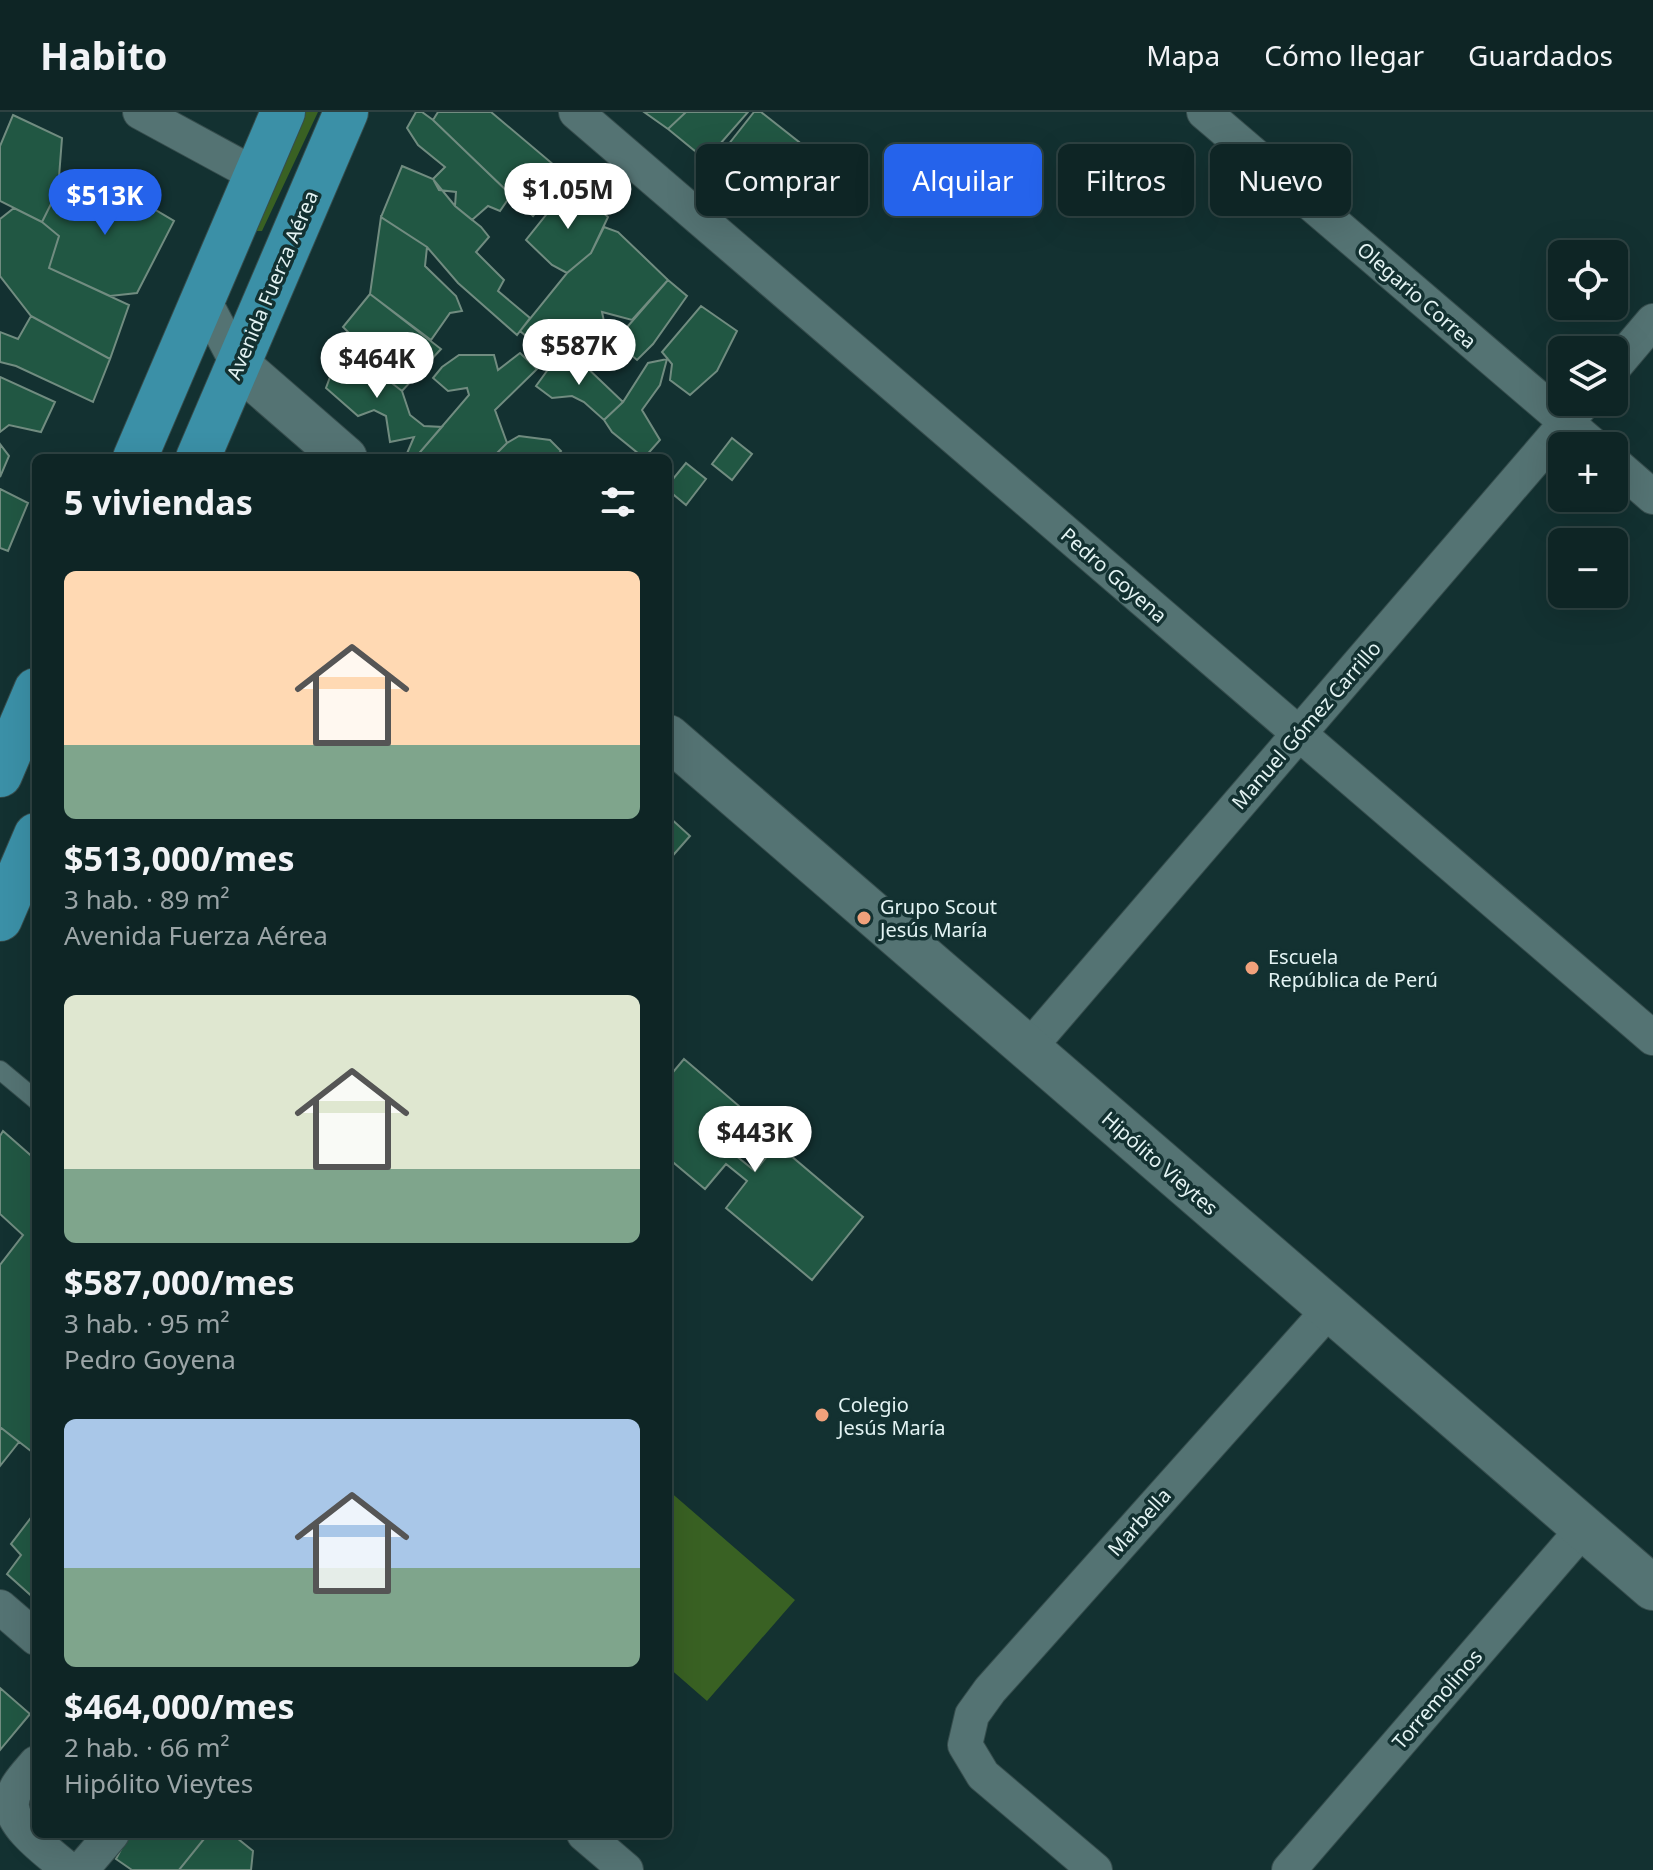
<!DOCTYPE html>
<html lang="es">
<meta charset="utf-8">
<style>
body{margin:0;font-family:"Noto Sans",sans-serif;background:#172d2d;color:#f1f3f6;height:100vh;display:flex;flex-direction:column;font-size:30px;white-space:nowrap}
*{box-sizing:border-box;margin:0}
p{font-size:26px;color:#9ba5a7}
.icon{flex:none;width:44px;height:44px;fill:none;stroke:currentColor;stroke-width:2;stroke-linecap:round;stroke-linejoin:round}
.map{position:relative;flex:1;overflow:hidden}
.sheet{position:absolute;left:32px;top:342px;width:640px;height:1384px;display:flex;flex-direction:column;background:#0e2525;border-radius:12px;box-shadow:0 8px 32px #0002,0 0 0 2px #2e4242}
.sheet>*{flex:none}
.hud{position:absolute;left:696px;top:32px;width:760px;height:72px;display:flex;gap:16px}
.controls{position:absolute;left:1548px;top:128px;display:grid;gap:16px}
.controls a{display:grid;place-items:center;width:80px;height:80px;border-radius:12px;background:#0e2525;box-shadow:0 8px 32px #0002,0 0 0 2px #2e4242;font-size:40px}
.price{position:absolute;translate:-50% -68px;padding:0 18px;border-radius:28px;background:#fff;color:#222;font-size:26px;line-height:52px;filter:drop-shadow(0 2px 4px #0008)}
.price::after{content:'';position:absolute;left:50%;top:48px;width:24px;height:18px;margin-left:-12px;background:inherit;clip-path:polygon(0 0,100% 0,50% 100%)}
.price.current{background:#2563eb;color:#fff}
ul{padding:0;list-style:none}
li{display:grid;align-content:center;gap:16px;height:424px;padding:0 32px}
li span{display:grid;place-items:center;height:248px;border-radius:12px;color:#555}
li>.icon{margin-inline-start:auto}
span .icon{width:144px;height:144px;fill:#fffc;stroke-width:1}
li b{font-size:34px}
h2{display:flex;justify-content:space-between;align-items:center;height:96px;padding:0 32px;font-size:34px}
.pill{padding:0 28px;border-radius:12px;background:#0e2525;box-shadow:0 8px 32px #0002,0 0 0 2px #2e4242;font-size:28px;line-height:72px}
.pill.current{background:#2563eb;color:#fff}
header{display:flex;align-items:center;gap:48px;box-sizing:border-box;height:112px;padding:0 40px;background:#0e2525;border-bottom:2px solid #2e4242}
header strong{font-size:38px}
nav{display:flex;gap:44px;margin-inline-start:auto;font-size:28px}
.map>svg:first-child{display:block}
.green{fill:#396123}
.building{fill:#215743;stroke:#718c80;stroke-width:2}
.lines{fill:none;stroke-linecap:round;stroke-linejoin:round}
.lane-casing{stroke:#364d4d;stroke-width:20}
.street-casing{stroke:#364d4d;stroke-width:36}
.secondary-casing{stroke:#364d4d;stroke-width:46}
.primary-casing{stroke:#364d4d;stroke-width:46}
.lane{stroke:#547373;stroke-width:18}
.street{stroke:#547373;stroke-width:34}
.secondary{stroke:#547373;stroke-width:44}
.primary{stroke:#3b90a7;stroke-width:44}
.poi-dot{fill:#f1a17b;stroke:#133131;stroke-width:3}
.labels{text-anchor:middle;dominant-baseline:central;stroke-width:7;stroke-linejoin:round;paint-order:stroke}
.street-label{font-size:20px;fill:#e3f3f3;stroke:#133131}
.poi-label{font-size:20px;fill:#e3f3f3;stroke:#133131;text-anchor:start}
</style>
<header>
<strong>Habito</strong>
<nav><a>Mapa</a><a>Cómo llegar</a><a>Guardados</a></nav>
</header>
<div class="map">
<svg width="1653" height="1758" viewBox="0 0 1653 1758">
<rect width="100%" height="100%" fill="#133131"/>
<!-- green -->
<path class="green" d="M297,0h21l-56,119h-9z
M668,1378l127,110 -88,101 -39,-34z"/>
<!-- building -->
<path class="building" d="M416,0h6l11,8 78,75 -11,16 -12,-5 -16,14 -17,-14 1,-14 -17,-2 -6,-11 12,-12 -27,-22 -11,-17z
M438,0h53l76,64 -34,40 -100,-96z
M644,0h42l-18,17z
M686,0h62l-42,48 -38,-31z
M754,0h7l38,30 -44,56 -42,-34z
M13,3l49,23 -4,52 -16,32 -42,-21v-55z
M402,54l31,13 22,27 26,21 8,10 -13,15 28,28 -6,11 32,27 -13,17 -59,-52 -31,-36 -46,-30z
M85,69l35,8 54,32 -37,72 -27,3 -61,-28 10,-32 -17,-14 16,-32z
M570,73l38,32 -17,36 -24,20 -15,-8 -26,-25z
M14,96l28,14 17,14 -10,32 80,37 -19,54 -79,-43 -31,-40v-57z
M381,105l46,30 -2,19 31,30 6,15 -12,2 -19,27 -61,-46z
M604,115l14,5 50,48 -36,40 -30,-8 4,19 -12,11 -25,-6 5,10 -11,12 -14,-3 -29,-24 47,-58 24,-20z
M668,168l19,16 -34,48 -16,16 -22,-19z
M370,182l71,55 -39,42 -55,-43 6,-11 -10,-10z
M701,194l36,25 -20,40 -27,24 -20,-15 2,-16 -10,-12z
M31,204l79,43 -17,43 -77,-36 -16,-4v-30l18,7z
M347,236l55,43 8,24 14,11 18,1 -27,31h-10l9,-21 -24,5 -4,-26 -12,-6 -16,6 -32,-28 14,-38z
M520,241l17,16 -42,41 12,33 -15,15h-77l54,-63 -2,-7 -19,3 -15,-13 9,-11 17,-12h35l4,15z
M563,246l4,4 13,-1 43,41 -19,18 -20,-18 -12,-6 -20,2 -16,-12 16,-22z
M667,247l-7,26 -18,25 18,30 -16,18 -32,-26 -8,-12 19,-18 25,-39z
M0,265l55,25 -14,30 -32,-7 -9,7z
M519,324l31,4 11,11 -6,7h-63l15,-15z
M732,326l20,16 -20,26 -20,-16z
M0,332l9,12 -9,21z
M686,351l20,16 -20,26 -18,-15v-5z
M0,377l28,14 -20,48 -8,-3z
M668,704l22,20 -22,25z
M684,947l76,65 -26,30 21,17 22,-27 86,73 -51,63 -86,-72 21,-27 -21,-17 -21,25 -37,-31v-80z
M3,1019l33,29v295l-36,-28v-162l23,-30 -23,-21v-78z
M0,1315l19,15 -19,24z
M36,1399v89l-29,-26 14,-19 -10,-11z
M0,1576l30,26 -30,36z
M129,1722h79l-29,36h-47l-16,-11z
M208,1722h24l21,17 -2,19h-72z"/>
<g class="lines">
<defs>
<path id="lane" d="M0,958l36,30"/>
<path id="street" d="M140,0l116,63
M576,0l1077,926
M1204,0l390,334
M203,186l35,67
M1614,255l39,-46
M1614,351l39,34
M1028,937l556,-647
M0,1495l36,31
M36,1651c-9,11 -23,24 -24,39 -3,24 40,53 57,68
M584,1722l42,36
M81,1758l31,-36
M1095,1758l-112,-95 -18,-30 7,-30 18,-25 340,-381
M1289,1758l295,-342"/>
<path id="secondary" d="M238,253l107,93
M668,625l985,851"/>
<path id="primary" d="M135,346l148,-346
M198,346l148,-346
M0,663l36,-85
M0,807l36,-84"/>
</defs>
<!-- lane casing -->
<use href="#lane" class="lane-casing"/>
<!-- street casing -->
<use href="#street" class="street-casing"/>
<!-- secondary casing -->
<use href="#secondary" class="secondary-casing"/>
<!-- primary casing -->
<use href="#primary" class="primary-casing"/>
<!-- lane -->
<use href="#lane" class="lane"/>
<!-- street -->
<use href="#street" class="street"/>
<!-- secondary -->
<use href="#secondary" class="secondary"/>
<!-- primary -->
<use href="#primary" class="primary"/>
</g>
<!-- markers -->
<g class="poi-dot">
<circle cx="864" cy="806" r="8"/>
<circle cx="1252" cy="856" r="8"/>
<circle cx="822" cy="1303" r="8"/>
</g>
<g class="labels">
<!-- street labels -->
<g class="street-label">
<text transform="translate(272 173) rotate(-67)">Avenida Fuerza Aérea</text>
<text transform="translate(1417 183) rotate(41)">Olegario Correa</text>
<text transform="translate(1114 463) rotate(41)">Pedro Goyena</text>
<text transform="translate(1306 613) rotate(-49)">Manuel Gómez Carrillo</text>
<text transform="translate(1160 1051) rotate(41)">Hipólito Vieytes</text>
<text transform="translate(1139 1410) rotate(-48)">Marbella</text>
<text transform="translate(1437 1587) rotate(-49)">Torremolinos</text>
</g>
<!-- poi labels -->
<g class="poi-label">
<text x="880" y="794">Grupo Scout<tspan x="880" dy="23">Jesús María</tspan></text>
<text x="1268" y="844">Escuela<tspan x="1268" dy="23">República de Perú</tspan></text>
<text x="838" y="1292">Colegio<tspan x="838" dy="23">Jesús María</tspan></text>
</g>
</g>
</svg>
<div class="controls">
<a><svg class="icon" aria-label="locate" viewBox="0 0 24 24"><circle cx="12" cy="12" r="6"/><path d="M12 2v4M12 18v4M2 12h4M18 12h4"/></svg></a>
<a><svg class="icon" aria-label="layers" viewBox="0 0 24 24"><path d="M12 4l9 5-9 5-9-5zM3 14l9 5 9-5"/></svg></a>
<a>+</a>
<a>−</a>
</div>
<b class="price" style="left:568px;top:119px">$1.05M</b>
<b class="price current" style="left:105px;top:125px">$513K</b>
<b class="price" style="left:579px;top:275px">$587K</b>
<b class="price" style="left:377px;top:288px">$464K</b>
<b class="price" style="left:755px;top:1062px">$443K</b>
<div class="hud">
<a class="pill">Comprar</a>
<a class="pill current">Alquilar</a>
<a class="pill">Filtros</a>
<a class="pill">Nuevo</a>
</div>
<section class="sheet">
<h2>5 viviendas<svg class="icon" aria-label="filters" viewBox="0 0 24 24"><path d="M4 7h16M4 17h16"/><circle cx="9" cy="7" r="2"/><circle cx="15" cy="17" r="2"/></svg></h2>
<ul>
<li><span style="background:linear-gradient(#ffd9b3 70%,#7fa58c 0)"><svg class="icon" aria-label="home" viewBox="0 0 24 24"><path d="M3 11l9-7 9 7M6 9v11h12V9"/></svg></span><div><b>$513,000/mes</b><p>3 hab. · 89 m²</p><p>Avenida Fuerza Aérea</p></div></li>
<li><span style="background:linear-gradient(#dfe7d0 70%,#7fa58c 0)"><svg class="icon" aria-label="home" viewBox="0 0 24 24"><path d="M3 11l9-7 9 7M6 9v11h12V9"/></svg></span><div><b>$587,000/mes</b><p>3 hab. · 95 m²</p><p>Pedro Goyena</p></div></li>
<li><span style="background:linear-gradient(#a9c7e8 60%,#7fa58c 0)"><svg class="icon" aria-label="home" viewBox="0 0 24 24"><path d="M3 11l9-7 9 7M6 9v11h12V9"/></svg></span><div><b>$464,000/mes</b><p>2 hab. · 66 m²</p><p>Hipólito Vieytes</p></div></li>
</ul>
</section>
</div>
